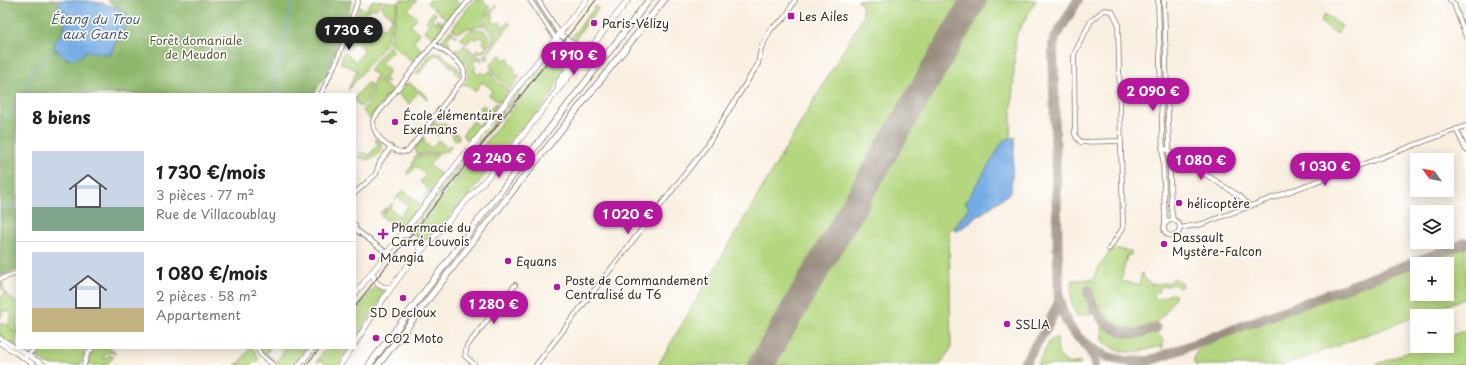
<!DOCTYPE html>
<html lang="fr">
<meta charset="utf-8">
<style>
body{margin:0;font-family:"Playpen Sans",sans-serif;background:#f2f2f2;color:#202124;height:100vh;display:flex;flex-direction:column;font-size:15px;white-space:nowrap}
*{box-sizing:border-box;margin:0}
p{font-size:13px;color:#757577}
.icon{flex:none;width:22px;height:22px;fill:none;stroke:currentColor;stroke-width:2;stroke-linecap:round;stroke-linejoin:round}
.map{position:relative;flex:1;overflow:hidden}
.side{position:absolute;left:16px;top:93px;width:340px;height:256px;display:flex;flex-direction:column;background:#fff;border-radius:0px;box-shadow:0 2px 10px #0003}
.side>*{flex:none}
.needle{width:26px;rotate:302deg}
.fabs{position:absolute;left:1410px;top:153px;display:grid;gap:8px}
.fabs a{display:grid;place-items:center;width:44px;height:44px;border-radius:0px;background:#fff;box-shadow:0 2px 10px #0003;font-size:20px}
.price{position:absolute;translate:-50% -34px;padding:0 9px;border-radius:14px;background:#b5179e;color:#fff;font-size:13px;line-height:26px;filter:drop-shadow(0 1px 2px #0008)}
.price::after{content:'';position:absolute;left:50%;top:24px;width:12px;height:9px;margin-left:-6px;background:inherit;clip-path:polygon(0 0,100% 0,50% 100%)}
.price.on{background:#222;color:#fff}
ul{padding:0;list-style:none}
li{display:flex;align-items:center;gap:12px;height:100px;padding:0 16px}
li+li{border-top:1px solid #e0e0e0}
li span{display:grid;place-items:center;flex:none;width:112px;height:80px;border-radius:0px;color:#555}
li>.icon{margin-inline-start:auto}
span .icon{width:48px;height:48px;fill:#fffc;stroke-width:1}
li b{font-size:17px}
h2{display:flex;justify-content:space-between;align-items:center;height:48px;padding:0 16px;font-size:17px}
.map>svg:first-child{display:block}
.green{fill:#b3d67e;stroke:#77804e}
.forest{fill:#8eb76d;stroke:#647046}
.water{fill:#74abe3;stroke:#586a80}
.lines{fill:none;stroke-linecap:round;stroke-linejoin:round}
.stream{stroke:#74abe3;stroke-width:1}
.taxiway{stroke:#9a8c7f;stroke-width:10}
.runway{stroke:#9a8c7f;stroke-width:26}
.minor-casing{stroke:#7e6f62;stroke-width:5.5}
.major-casing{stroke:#7e6f62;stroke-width:6}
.highway-casing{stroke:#7e6f62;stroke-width:7}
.minor{stroke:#fff;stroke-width:4}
.major{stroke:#fff;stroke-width:5}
.highway{stroke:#fff;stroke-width:5.5}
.tram{stroke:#3b2a1e;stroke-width:1}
.poi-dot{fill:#b5179e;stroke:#fff;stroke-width:1.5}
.labels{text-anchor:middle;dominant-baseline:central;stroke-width:3;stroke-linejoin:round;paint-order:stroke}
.poi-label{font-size:12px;fill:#3b2a1e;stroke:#fff;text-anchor:start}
.park-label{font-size:12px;fill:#5f5e3b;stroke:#fff}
.water-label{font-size:13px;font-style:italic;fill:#525e6d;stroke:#fff}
</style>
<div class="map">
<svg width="1466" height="365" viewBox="0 0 1466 365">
<rect width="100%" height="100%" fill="#fff"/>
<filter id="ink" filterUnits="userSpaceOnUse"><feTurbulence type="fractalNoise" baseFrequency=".025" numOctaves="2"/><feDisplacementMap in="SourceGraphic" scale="8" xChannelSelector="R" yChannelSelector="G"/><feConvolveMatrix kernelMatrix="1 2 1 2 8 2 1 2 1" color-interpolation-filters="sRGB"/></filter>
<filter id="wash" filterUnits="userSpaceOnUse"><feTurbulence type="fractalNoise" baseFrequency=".012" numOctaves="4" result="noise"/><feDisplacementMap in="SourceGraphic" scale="16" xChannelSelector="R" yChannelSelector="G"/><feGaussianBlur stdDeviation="0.9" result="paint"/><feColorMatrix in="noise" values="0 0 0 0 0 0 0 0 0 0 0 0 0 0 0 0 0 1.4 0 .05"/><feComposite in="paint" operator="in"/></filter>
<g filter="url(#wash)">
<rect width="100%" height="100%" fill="#f9efe0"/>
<!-- green -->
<path class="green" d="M373,0l10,1 -8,9 -3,-2 -4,4 -2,-1 -8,11 10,8 7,-8 9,7 8,-12 -11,-9 4,-7 13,2 -12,40 -38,47 9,-20 -17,-7 4,-11 12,10 9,-12 -10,-8 -4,4 -4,-2 13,-38 5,4z
M400,0h17l-9,10 9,8 -7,8 10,7 -7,9 10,9 -9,12 -25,-21z
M430,0h26l5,4 -13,16 -21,-17z
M474,0h9l7,7 -7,12v7l-15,2 -11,5 -5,-4z
M858,0h178l-20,35 -9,154 -58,42 2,117 -11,17h-282l205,-348 -1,-11z
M495,6l2,1 -6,6 3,3 -2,3 5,5 3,-2 3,3 -5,6 -6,2c-13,-7 -5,-19 3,-27z
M596,6l3,2 -24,31 8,7 5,-6v7l-3,4 -15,-12z
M433,12l3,2 -4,6 4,3v-3h3l1,2 -3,2 1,1 5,-5 4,3 -12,14h-2l-9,-6 5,-7 -3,-3z
M1325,14l17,12 -5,8 -17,-12z
M508,22l3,2 -24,30 2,3 -2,3 -4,-3c6,-7 11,-13 9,-22l7,-2z
M472,29l11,1 6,5 1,8 -7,9 -7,-1 1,-2 4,3 6,-6 -4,-3 2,-3 -4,-3 -5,2 -4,-2 -5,7 -6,-5 1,-2z
M450,30l7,7 -5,-4 -5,6 3,3 -2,4 6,4 2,-2 4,3 4,-6 8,6 -8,11 -24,-19z
M555,43l3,1 -51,65 -2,-1z
M388,46l6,5 -3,3 -2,-1 -8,10 9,7 -6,8 4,3 -2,2 -17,-13z
M561,47l13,10v2l-17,22 -4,12 -29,37 -3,-2 -56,72 -44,47 -3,-10 -5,-3z
M435,52l5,1 19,16 2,3 -1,3h-3l-3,-7h-3l-4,-6 -11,-8c-9,5 -11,15 -18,20l-2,-1 14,-19z
M474,52l8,7v2l-5,-3 -4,6 3,3 -2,4 5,4 2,-3 4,3 5,-5 5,10 14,11 -9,12 -11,-8 4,-5 -11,-8 -7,9 -9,-7 -2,2 -1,-1 5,-7 -2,-14z
M500,54l3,3 -2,2 1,1 7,-2v6l5,3v6l6,4 -10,12 -12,-10 -8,-13z
M375,77l17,14 -5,6 -3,-1 -1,1 2,2 -15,20 -8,-9 7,-8z
M408,82l7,5 -1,3 1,-3 12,9 1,4 -10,-8 -9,12 -11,-9z
M367,83l4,1 -4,16 -6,7 -6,-5v-5z
M495,103l3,2 -29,36 -7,-6 11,-14 6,5 8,-11 -8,-7 4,-3 6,5z
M503,110l2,1 -96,122h-2z
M433,122l12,2 14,12 -1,3 -3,1 -3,-2 2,-2 -10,-8 -6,8 -9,-7 -5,5z
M423,137l2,2 -2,3 9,6 6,-8 9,7 3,-2 1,1 -3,5 -31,4 -2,-8z
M376,139l5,4c2,9 -5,15 -14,17l-8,-3 3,-5 8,3 8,-11 -3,-4z
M438,154l-9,11 13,10 -19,25 6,-10 -9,-8 6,-7 -10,-9 -8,9 -1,-3 5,-6 3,-10 4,1z
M403,190l17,14 -21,26 -18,-14 2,-2h-4l7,-7 -2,6 6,-8 3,-2 -3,5 10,8 8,-10 -10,-9 -3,3z
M1466,247v51l-181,67h-90c-3,-9 2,-15 9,-20l213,-79v28h30v-30h-26z
M1114,249l17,2v4h-4l-6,26 18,4 3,-12c7,16 13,11 28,9l4,-4 9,5 -3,5 -7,-4 -14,4 1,3 -7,3 3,6 15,-6 5,1c-5,8 -10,19 -18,26 -17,14 -45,8 -58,-10 -4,-6 -6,-14 -8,-21l-8,1 8,23 -16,2 -5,-16 1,-20 22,-1 1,-6 15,-22z
M0,282h2l4,12 11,9v31l-7,-5 7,6 -1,11 -16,-9v-14l8,3 4,-12 -6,-4 -3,1 -3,8v-21l5,-5 -5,-6z
M374,287l12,5 -31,47v-27z
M1102,325c10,8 23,14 36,13 6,-1 12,-4 19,-5l7,8 -2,8 -2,-3c-22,6 -38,12 -57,-5z
M1466,330v35h-91l49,-19h23v-9z
M1057,337l1,18 11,9 12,-2 -1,3h-43l13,-24z
M46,348h34l5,3 -5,14h-32l-11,-8z
M96,348h14l6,6 -7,-2 -6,4 2,3 4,-4 5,2 -8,8h-19l3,-10z
M247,348h6l6,11 -3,4 -3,-2 -2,4h-15l1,-2 2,1 10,-14z
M259,348h11l-4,6 10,8 8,-10 -4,-4h18l3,2 5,-2 -14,17c-16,0 -24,-1 -33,-17z
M326,348h23l-11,17h-11l-6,-5 -3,3 -1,-2z"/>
<!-- forest -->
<path class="forest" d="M0,0h58l1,7 7,5c-4,16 2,16 -12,31l2,7 12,9 14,-3 3,-5 25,4 10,-22 10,-14 -7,-8 -16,-11h246l-25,71 -14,23h-297v176l-17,7z"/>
<!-- water -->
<path class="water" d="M58,0c22,0 60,0 72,19l-2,5 -8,9 -10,22 -25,-4 -3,5c-15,5 -16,4 -25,-6l-2,2 -1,-9c15,-17 8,-13 12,-31l-8,-6z
M1015,137l-4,55 -53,39 -4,-2 15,-23 -4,-3 39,-63z"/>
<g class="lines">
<!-- stream -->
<path class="stream" d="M27,94c2,-27 8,-26 28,-42
M277,94l-4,-15 12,-40 7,-39
M0,120l17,-12
M0,207l17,-1"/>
<!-- taxiway -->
<path class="taxiway" d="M1088,290c5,23 21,44 47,43 7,0 14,-3 21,-5
M1060,300c6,41 46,65 84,61
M1089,349l5,9 1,7
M1023,365l23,-36 13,-27 -6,-256 2,-8 23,-38
M1138,365l328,-122"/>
<!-- runway -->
<path class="runway" d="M761,365l213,-365"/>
</g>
</g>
<g filter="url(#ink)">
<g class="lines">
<defs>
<path id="minor" d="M530,0l26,39
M538,0l22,34
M1158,0l7,223
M1164,0l7,206 2,14
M1450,0l4,4 12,33
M434,44c10,8 34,19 30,34l-56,73c-14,6 -40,-18 -34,-33l95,-118
M321,94l17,-36 20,-58
M1456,129l10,21
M1162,147l79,50 8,9
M355,193l21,-19 4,-12 11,-15
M1164 228a8 8 0 1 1 16 0a8 8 0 1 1-16 0Z
M355,225v4l32,24
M1180,228l22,-4 264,-98
M1109,249l14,-21 -5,-205 -6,-12 -8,-1 -13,11 -17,33 1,80 2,4 4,4 40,-1
M0,279l17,-6
M0,338l44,27
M0,343l35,22
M257,348l4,7 12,10
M26,356l10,-8
M84,365l3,-10 5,-7
M475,365l-10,-9 2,-10 48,-61
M536,365l170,-218 52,-83 3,-16 10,-19 14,-11 10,-18"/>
<path id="major" d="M556,39l25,19
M558,88l1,-7 23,-30 -22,-17
M402,234c12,1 16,5 19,17
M372,272c3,12 7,15 19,16
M355,294l231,-294
M355,343l31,-48 19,-26 100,-111 123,-158
M299,365l14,-17
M340,365l12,-17"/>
<path id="highway" d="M369,365l112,-148 168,-217
M378,365l95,-124 191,-241"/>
</defs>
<!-- minor casing -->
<use href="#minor" class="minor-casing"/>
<!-- major casing -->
<use href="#major" class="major-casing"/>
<!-- highway casing -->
<use href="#highway" class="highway-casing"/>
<!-- minor -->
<use href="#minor" class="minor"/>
<!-- major -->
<use href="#major" class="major"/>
<!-- highway -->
<use href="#highway" class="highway"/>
<!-- tram -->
<path class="tram" d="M355,306l241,-306
M306,365l14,-17"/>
</g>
</g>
<!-- markers -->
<g class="poi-dot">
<rect x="787" y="12" width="8" height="8" rx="2"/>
<circle cx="594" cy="23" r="4"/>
<circle cx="395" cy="122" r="4"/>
<circle cx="1179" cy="203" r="4"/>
<path d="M381 228h4v4h4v4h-4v4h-4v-4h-4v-4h4z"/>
<circle cx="1164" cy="244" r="4"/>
<circle cx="372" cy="257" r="4"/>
<circle cx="508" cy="261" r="4"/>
<circle cx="557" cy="287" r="4"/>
<circle cx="403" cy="298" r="4"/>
<circle cx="1007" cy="324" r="4"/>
<circle cx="376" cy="338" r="4"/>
</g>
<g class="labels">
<!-- poi labels -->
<g class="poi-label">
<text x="799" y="16">Les Ailes</text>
<text x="602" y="23">Paris-Vélizy</text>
<text x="403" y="115">École élémentaire<tspan x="403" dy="14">Exelmans</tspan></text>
<text x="1187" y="203">hélicoptère</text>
<text x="391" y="227">Pharmacie du<tspan x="391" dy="14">Carré Louvois</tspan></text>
<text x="1172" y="237">Dassault<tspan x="1172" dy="14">Mystère-Falcon</tspan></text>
<text x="380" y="257">Mangia</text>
<text x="516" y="261">Equans</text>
<text x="565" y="280">Poste de Commandement<tspan x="565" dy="14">Centralisé du T6</tspan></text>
<text x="403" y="312" text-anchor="middle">SD Decloux</text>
<text x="1015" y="324">SSLIA</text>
<text x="384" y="338">CO2 Moto</text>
</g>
<!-- park labels -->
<g class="park-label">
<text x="196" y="40">Forêt domaniale<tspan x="196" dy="14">de Meudon</tspan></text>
</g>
<!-- water labels -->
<g class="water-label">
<text x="95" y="18">Étang du Trou<tspan x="95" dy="15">aux Gants</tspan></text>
</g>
</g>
</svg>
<div class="fabs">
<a><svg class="needle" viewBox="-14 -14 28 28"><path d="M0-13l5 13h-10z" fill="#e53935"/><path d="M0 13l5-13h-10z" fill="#757577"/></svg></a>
<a><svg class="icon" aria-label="layers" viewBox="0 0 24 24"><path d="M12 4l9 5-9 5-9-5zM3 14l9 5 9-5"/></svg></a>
<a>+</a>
<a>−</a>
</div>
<b class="price on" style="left:349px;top:51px">1 730 €</b>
<b class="price" style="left:574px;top:76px">1 910 €</b>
<b class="price" style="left:1153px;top:112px">2 090 €</b>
<b class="price" style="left:499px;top:179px">2 240 €</b>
<b class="price" style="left:1201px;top:181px">1 080 €</b>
<b class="price" style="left:1325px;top:187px">1 030 €</b>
<b class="price" style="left:628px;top:235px">1 020 €</b>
<b class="price" style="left:494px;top:325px">1 280 €</b>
<section class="side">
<h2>8 biens<svg class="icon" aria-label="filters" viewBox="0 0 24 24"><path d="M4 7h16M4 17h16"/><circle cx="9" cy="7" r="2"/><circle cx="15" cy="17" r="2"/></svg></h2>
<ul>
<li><span style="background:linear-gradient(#c9d6e8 70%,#7fa58c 0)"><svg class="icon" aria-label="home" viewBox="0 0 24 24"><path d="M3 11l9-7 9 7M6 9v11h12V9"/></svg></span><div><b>1 730 €/mois</b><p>3 pièces · 77 m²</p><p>Rue de Villacoublay</p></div></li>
<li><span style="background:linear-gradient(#c9d6e8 70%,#c2b280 0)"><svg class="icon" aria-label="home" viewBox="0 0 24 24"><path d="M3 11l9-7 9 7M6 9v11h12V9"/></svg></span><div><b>1 080 €/mois</b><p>2 pièces · 58 m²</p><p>Appartement</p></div></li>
</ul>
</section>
</div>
